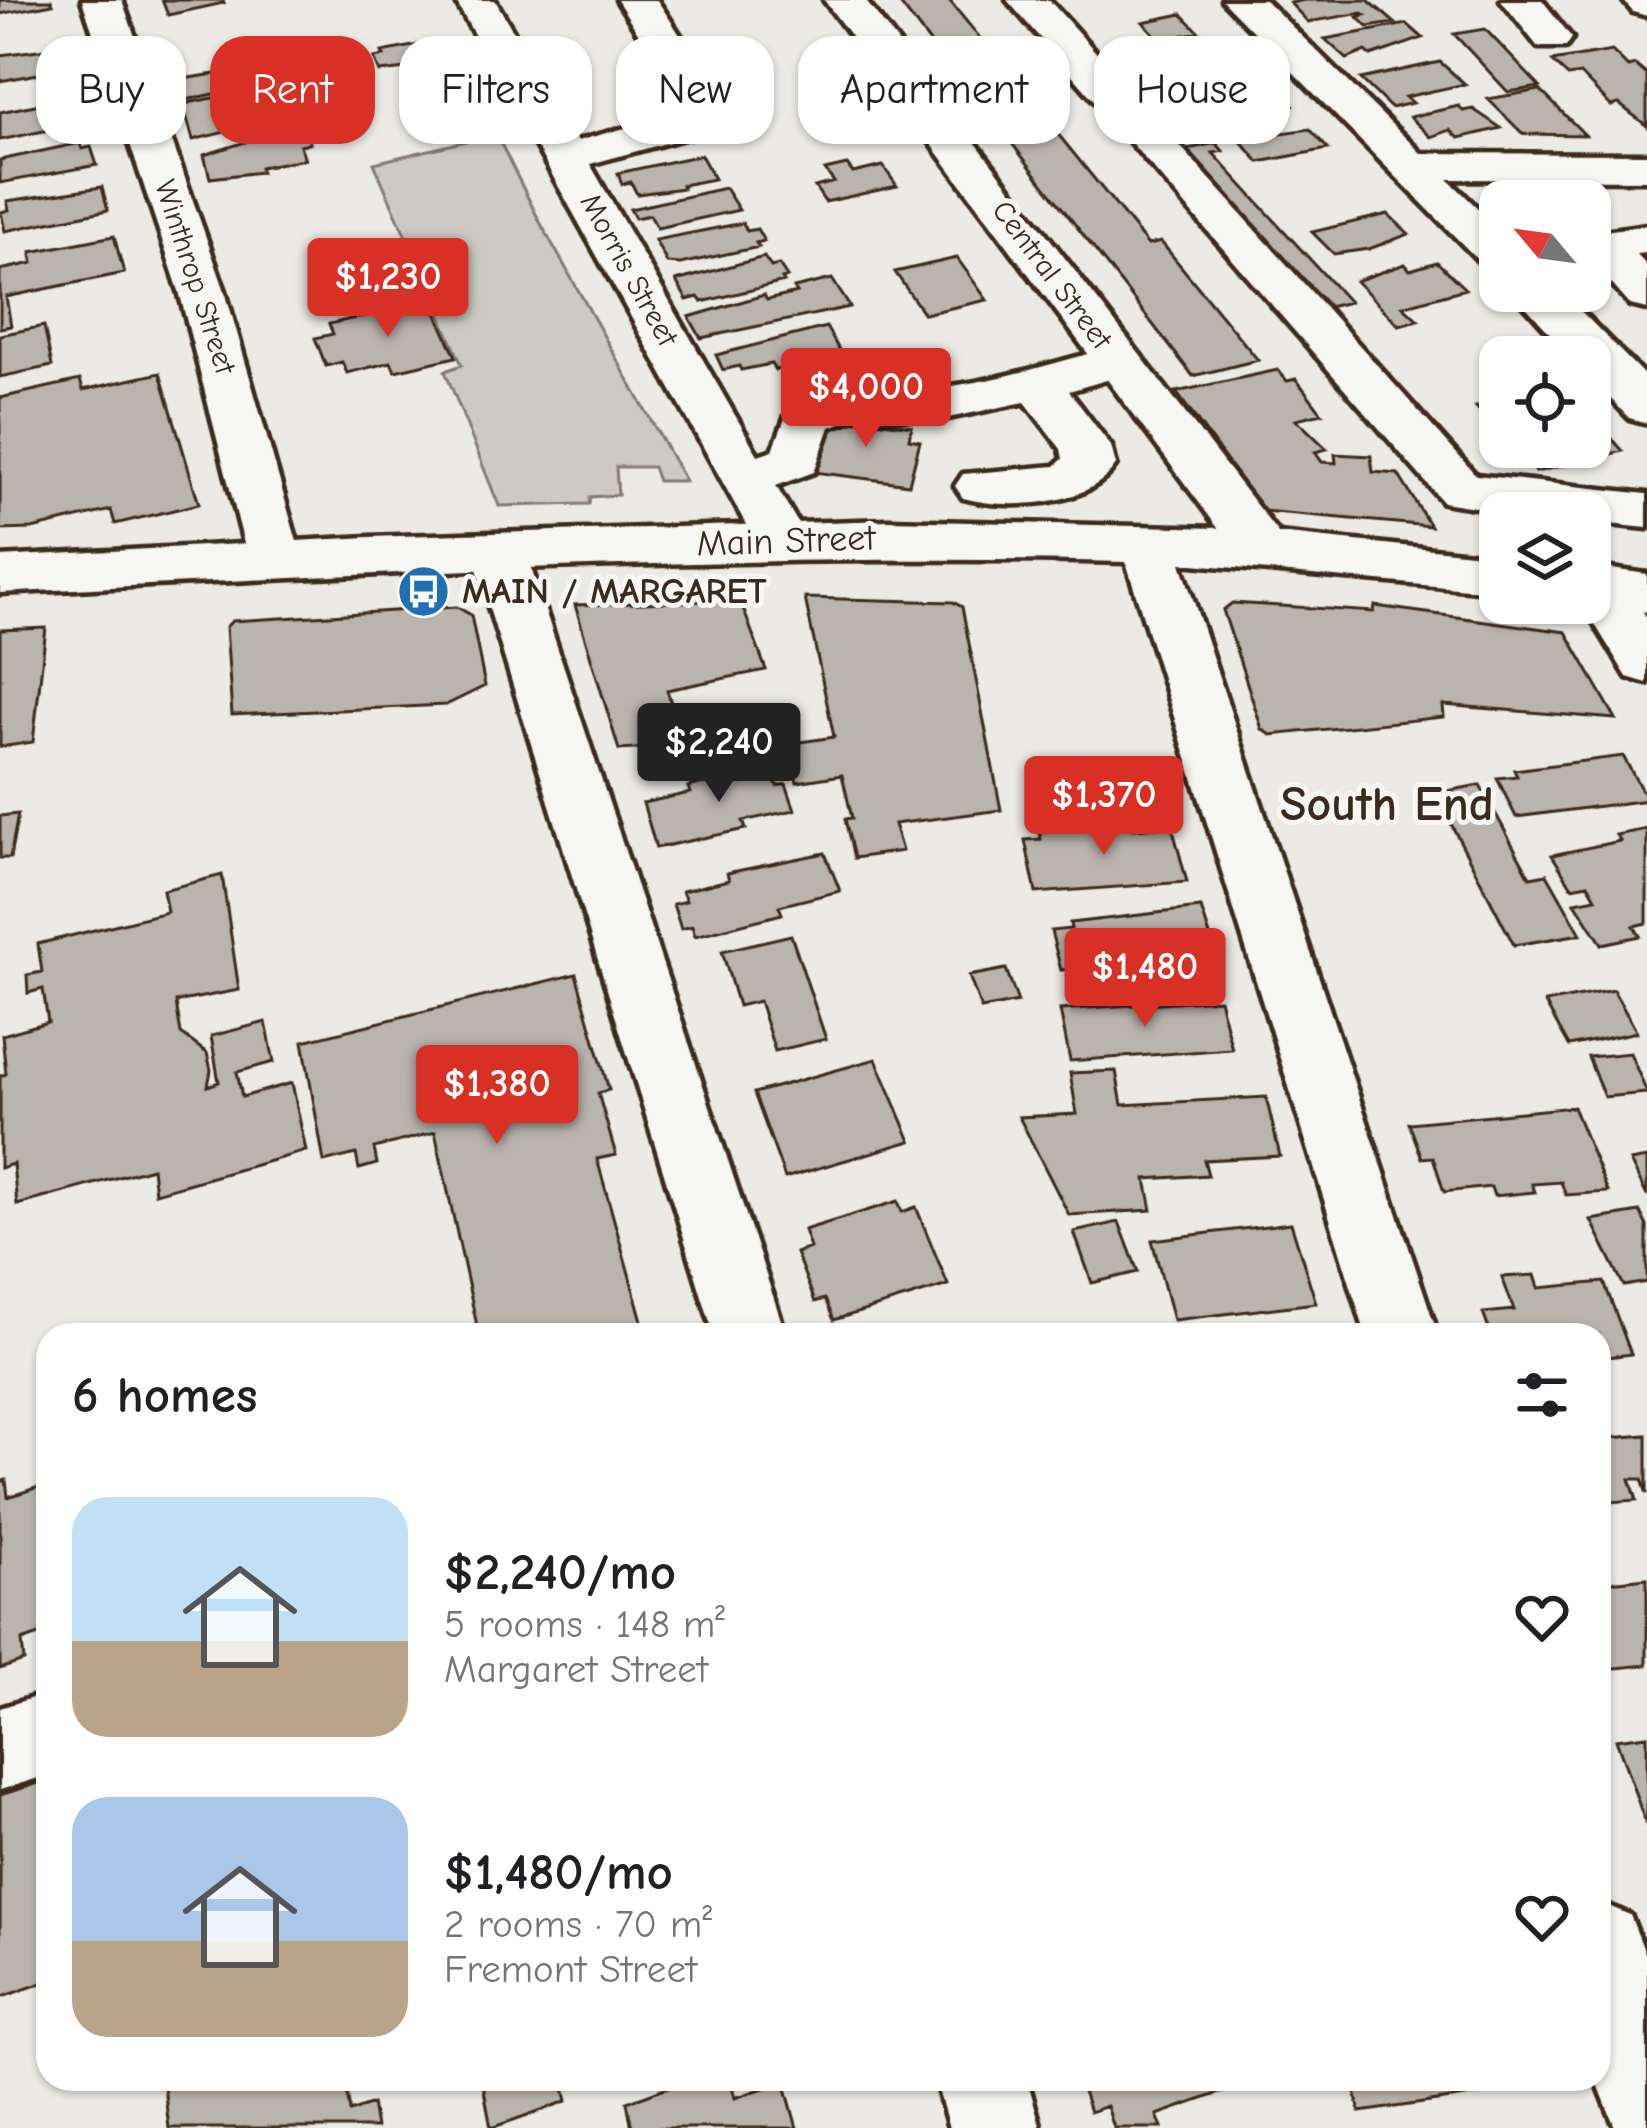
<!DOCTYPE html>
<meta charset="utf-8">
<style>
body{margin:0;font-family:"Comic Neue",sans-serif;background:#f6f6f6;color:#202124;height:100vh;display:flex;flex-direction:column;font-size:45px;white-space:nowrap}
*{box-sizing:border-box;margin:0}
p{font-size:39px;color:#757577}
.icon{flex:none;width:66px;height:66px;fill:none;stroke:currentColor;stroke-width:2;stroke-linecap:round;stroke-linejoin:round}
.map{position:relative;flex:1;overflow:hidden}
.sheet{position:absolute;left:36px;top:1323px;width:1575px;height:768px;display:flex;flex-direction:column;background:#fff;border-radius:36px;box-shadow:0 3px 9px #0004}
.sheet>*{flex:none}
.hud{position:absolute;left:36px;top:36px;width:1575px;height:108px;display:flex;gap:24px}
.needle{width:78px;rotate:299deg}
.tools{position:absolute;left:1479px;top:180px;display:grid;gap:24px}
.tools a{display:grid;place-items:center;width:132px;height:132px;border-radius:24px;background:#fff;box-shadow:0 3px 9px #0004;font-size:60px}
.price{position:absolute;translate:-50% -102px;padding:0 27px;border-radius:12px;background:#d93025;color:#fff;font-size:39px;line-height:78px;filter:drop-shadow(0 3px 6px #0008)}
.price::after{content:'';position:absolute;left:50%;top:72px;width:36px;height:27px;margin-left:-18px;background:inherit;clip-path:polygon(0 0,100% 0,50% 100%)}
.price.selected{background:#222;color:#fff}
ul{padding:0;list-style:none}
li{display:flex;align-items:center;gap:36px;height:300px;padding:0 36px}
li span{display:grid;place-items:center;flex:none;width:336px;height:240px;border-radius:36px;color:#555}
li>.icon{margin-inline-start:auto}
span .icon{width:144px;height:144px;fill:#fffc;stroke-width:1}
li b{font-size:51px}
h2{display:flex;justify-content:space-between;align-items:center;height:144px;padding:0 36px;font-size:51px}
.chip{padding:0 42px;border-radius:36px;background:#fff;box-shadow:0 3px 9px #0004;font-size:42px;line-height:108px}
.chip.selected{background:#d93025;color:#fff}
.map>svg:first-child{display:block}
.green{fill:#cdcac4;stroke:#847a71;stroke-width:3}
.building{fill:#bab4ae;stroke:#3b2a1e;stroke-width:3}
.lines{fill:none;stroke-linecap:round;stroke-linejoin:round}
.minor-casing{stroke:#3b2a1e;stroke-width:9}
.major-casing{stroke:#3b2a1e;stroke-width:9}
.minor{fill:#f6f6f2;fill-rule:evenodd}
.major{fill:#f6f6f2;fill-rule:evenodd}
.labels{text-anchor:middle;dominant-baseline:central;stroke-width:10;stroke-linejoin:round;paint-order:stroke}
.far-street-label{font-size:30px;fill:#3b2a1e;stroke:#f6f6f2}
.street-label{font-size:36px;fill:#3b2a1e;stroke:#f6f6f2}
.poi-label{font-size:36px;font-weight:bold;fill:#3b2a1e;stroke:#f6f6f2;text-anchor:start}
.district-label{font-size:48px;font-weight:bold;fill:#3b2a1e;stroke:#f6f6f2}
</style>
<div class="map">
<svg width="1647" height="2128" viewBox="0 0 1647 2128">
<rect width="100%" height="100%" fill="#ebeae5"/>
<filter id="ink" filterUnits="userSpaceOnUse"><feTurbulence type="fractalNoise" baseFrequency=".00833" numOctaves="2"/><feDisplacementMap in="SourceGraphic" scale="24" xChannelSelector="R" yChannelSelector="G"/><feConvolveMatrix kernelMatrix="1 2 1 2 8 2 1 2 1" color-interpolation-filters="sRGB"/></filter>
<g filter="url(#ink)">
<!-- green -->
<path class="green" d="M496,134l44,88 145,259h-27l-5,-14h-37l2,28 -28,2 -1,7 -90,2 -54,-135 17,-6 -88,-202z"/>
<!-- building -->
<path class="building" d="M0,0h51l2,4 -53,10z
M162,0h61l1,3 -56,12z
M897,0h52l199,245 13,-3 97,118 -65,16 -246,-316 -10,2 -6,-9 6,-1z
M1305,0h63l27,23 -27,4 -10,-10 7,-2 -3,-2 -54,9 -18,-19z
M1182,14l17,18 -39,8 -17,-18z
M1407,24l16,14 -52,18 -5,-5 -19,8 -22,-20z
M1485,29l55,58 -32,5 -54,-58z
M433,42l4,8 7,-2 9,16 -73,8 -6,-14 10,-2 -2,-4z
M1225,46l9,2 13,17 -62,14 -18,-20z
M54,48l6,22 -60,11v-26z
M1612,51l16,16 7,-2 12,10v51l-28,-22 -8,2 -31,-32 -12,2 -16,-15z
M257,52l7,14 31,-7 7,16 -116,25 -7,-17 4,-4 45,-7 -6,-13z
M1440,62l25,22 -60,13 7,6 -21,5 -30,-29z
M1275,84l18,21 -52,14 -85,13 -19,-22 81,-20 4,5z
M1540,90l45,45 -62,-1 -35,-35z
M248,91l13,1 -2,9 41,-8 9,18 -116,29 -10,-36z
M60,100l8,26 -68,14v-28z
M1459,106l4,5 10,-2 28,19 -42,10 -9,-8 -19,7 -21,-20z
M1310,129l18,20 -69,13 -20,-23z
M277,132l30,1 3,10 -10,2 5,14 -45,8 1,5 -51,6 -6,-23z
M80,143l2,6 9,-2 6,18 -97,18v-23z
M1216,143l7,8 -10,2 136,149 -34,8 -141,-158z
M701,155l13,24 -32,6 1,3 -46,6 -6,-12 -9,2 -4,-11z
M847,165l6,8 30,-7 14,20 -72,16 -10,-15 19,-5 -9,-12z
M102,187l6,23 -103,21 -4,-19 8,-2 -2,-9z
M725,188l14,22 -82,18 -7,-13 -15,3 -5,-9z
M1388,214l21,20 -40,15 -35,5 -22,-22z
M743,223l4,8 10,-2 7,12 -8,2 3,4 -79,17 -13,-1 -12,-23z
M114,236l10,37 -118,24 5,29 -11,2v-58l33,-7 -2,-11z
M764,257l7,10 8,-2 8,12 -5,2 2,3 -82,20 -4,-5 -11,3 -11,-19z
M957,258l30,42 -63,14 -29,-42z
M1437,262l28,27 -62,17 15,14 -19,5 -43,-44 49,-17 5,6z
M832,279l18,28 -149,31 -12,-21 75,-22 3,5 30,-7 -3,-5z
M431,301l25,56 -61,14 -4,-9 -44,11 -5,-11 -16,4 -11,-28 18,-4 -4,-10z
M44,326l8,40 -52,11v-42z
M826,327l16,28 -67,15 -4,-6 -30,6 -2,-4 -16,4 -7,-15z
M1278,370l9,11 9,-2 26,34 -26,6 31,30 -12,3 7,10 14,1 -1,-9 36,2 2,16 25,2 32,52 -167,-15 -87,-119z
M160,373l39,131 -84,20 -4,-14 -79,19 -32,1v-132l80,-18 3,10z
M1500,402v27l-4,1 -20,-23z
M831,415l81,11 -3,13 11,2 -11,43 -103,-13z
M1592,417l31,34 -87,21 -21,-25h75z
M805,598l148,4 9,5 39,203 -107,14 8,27 -48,7 -9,-39 7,-1 -10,-43 -45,7 -10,-38 47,-7z
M740,600l26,70 -99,20 17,56 -65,4 -44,-145z
M1232,603l142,9 1,-6 191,26 50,87 -173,-14 1,12 -173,18 -9,-6 -39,-119z
M457,607l14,8 14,71 -39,19 -214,10 -6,-88 6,-6z
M46,628l-13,114 -33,5v-117z
M766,756l11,30 9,-2 9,26 -52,11 3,8 -90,19 -13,-45 47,-10 -2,-6 37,-9 -3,-13z
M1623,756l24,44 -131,17 -19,-39 20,-2 -3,-6z
M1480,785l50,92 17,-3 34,60 -67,11 -79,-152z
M18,814l-8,44h-10v-42z
M1132,822l1,7 39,-3 15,56 -151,11 -11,-53 16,-1 -2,-10z
M1647,829v94l-13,3 6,10 -38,8 -27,-42 21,-4 -8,-14 -16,3 -20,-32 68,-14 -4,-6z
M825,853l15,38 -61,15 3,8 -87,22 -3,-10 -11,3 -8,-25 13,-3 -4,-10 47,-11 -2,-7z
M222,875l17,115 -63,12 5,32 26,19 4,17 -3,16 11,-4 -8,-46 55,-14 8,40 -37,10 5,25 50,-14 14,68 -151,42 -3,-25 -135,37 -4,-41 -13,4v-92l6,-2 -4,-39 46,-13 -5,-33 -15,4 -1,-18 15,-3 -4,-28 129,-32 -4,-22z
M1201,908l15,46 -90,10 3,11 -35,4 -3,-13 -30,4 -10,-39 20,-2 -1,-6z
M791,935l35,104 -51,12 -16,-50 -21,5 -16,-55z
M1006,969l12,33 -37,7 -12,-33z
M576,974l33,116 -11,3 18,62 -19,4 49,176h-167l-44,-203 -61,16 3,16 -18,5 -3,-15 -32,8 -21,-121z
M1613,990l24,42 -68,14 -24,-43z
M1219,999l13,50 -162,12 -10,-51z
M1630,1053l17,40 -43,4 -16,-40z
M876,1059l35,82 -126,37 -31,-85z
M1116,1071l6,34 144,-8 14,59 -76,4 4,15 -62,4 6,31 -83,5 -50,-98 58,-3 -7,-41z
M1573,1107l35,85 -42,3 -5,-13 -29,2 3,8 -41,4 -3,-9 -47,5 -11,-35 -11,1 -13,-35z
M1647,1158v38l-17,-35z
M898,1201l4,11 14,-5 32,78 -114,35 -9,-21 -10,3 -19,-49 14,-5 -6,-18z
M1640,1212l7,14v56l-23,4 -33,-66z
M1119,1222l19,50 -46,11 -18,-51z
M1291,1223l25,80 -143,17 -21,-80z
M1535,1275l4,13 65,-6 27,72 -32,4v-23h-108l-8,-22 31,-3 -12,-33z
M1647,1435v59l-5,-15h-12l7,21 -38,3v-64z
M6,1480l2,17 40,-13v148l-26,9 2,20 -24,8v-187z
M1647,1578v87l-41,4 -7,-14v-72z
M1647,1735v88l-1,1 -30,-85z
M48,1780v201l-48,17v-203z
M163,2079h182l5,33 22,-8 4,24h-207z
M482,2079h80l5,22 -76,27z
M689,2079h41l5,19 49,-17 13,47h-165l-5,-26z
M1079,2079h181l-103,36 5,13h-48l-7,-22 -17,6z
M1352,2079h180l3,8 -175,25z"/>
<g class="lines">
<defs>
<path id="minor" d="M82,0h40l103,291 77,268 -8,13 -19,5 -19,-5 -8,-13 -69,-268z
M455,0h40l82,141 111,-30 -71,-111h40l77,117 -6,9 -138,38 168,291 15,-5 16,-42c57,-31 97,-14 155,-21 59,-7 116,-26 173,-41l17,4 7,11 -7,11 -65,19 42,55 5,19c-27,42 -109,45 -153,33l-8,-12 8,-12 92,-8 8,-7 -2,-10 -36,-47 -82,17 -85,-2 -28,10 -16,45 -38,14 32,54 -8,13 -19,5 -19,-5z
M1007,0h42l427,475 171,19v34l-57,-6v-9h-77l-70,-11z
M1222,0h43l156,153 226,1v26l-199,-1 52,51v40l-16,-4z
M1501,0h41l30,38 -6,9h-28z
M1623,0h24v16l-14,-4z
M1647,225v28l-11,1 11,12v43l-17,-4 -40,-46v-26z
M1512,291h49l86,87v45l-18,-5 -39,-41v-20h-19z
M499,535l19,5 8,13 260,782h-72l-242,-782 8,-13z
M1599,567l19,6 29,45v65l-20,-6 -45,-74h8v-33z
M48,1693v82l-48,15v-82z
M935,2079h92l14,49h-92z"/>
<path id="major" d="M824,0h41l413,533 222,23v36l-319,-29 257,772h-72l-240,-773c-375,-9 -751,11 -1126,31v-36l369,-20 520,-17 329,8z
M1590,566l57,8v38l-59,-9z
M1599,1902l31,13 17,43v170l-32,-1 -19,-48z"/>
</defs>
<!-- minor casing -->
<use href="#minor" class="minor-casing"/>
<!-- major casing -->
<use href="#major" class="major-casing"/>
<!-- minor -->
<use href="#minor" class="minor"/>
<!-- major -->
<use href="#major" class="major"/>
</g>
</g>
<!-- icons -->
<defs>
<symbol id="bus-disc" viewBox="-11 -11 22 22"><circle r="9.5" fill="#1f6fb2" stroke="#f6f6f2"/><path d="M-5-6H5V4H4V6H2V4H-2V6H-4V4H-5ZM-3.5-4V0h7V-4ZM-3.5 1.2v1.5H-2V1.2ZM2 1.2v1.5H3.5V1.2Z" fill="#fff"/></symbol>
</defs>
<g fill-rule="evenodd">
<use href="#bus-disc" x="394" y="562" width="59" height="59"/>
</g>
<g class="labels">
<!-- far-street labels -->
<g class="far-street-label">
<text transform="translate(629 270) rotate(61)">Morris Street</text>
<text transform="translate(1052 275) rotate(53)">Central Street</text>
<text transform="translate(195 277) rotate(72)">Winthrop Street</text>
</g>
<!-- street labels -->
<g class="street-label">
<text transform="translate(786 541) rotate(-2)">Main Street</text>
</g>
<!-- poi labels -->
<g class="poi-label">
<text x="462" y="591">MAIN / MARGARET</text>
</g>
<!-- district labels -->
<g class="district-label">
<text x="1387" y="804">South End</text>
</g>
</g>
</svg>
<div class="tools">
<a><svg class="needle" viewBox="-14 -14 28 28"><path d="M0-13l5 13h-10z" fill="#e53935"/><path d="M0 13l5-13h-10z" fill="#757577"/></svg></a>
<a><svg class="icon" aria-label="locate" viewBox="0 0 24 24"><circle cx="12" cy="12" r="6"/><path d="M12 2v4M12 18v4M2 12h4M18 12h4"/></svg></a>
<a><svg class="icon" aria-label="layers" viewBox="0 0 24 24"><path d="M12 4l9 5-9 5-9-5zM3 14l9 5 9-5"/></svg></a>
</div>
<b class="price" style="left:388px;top:340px">$1,230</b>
<b class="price" style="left:866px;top:450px">$4,000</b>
<b class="price selected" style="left:719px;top:805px">$2,240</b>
<b class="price" style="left:1104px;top:858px">$1,370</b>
<b class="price" style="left:1145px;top:1030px">$1,480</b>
<b class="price" style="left:497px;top:1147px">$1,380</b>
<div class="hud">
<a class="chip">Buy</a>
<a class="chip selected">Rent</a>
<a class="chip">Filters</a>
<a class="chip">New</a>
<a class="chip">Apartment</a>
<a class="chip">House</a>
</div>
<section class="sheet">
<h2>6 homes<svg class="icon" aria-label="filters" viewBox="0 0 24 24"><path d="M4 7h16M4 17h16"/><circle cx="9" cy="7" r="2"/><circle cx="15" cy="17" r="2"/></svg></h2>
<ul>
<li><span style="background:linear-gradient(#bfe0f5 60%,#b9a48a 0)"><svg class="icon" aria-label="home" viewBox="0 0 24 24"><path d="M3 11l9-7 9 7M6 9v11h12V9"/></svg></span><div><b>$2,240/mo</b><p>5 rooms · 148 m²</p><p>Margaret Street</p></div><svg class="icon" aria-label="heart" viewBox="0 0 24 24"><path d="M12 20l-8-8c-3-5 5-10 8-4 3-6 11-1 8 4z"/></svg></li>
<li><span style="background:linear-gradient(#a9c7e8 60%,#b9a48a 0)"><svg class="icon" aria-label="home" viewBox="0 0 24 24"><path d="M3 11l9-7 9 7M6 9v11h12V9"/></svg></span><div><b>$1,480/mo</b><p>2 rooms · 70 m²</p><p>Fremont Street</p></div><svg class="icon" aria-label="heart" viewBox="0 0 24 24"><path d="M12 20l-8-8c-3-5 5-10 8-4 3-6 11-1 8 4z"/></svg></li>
</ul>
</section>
</div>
